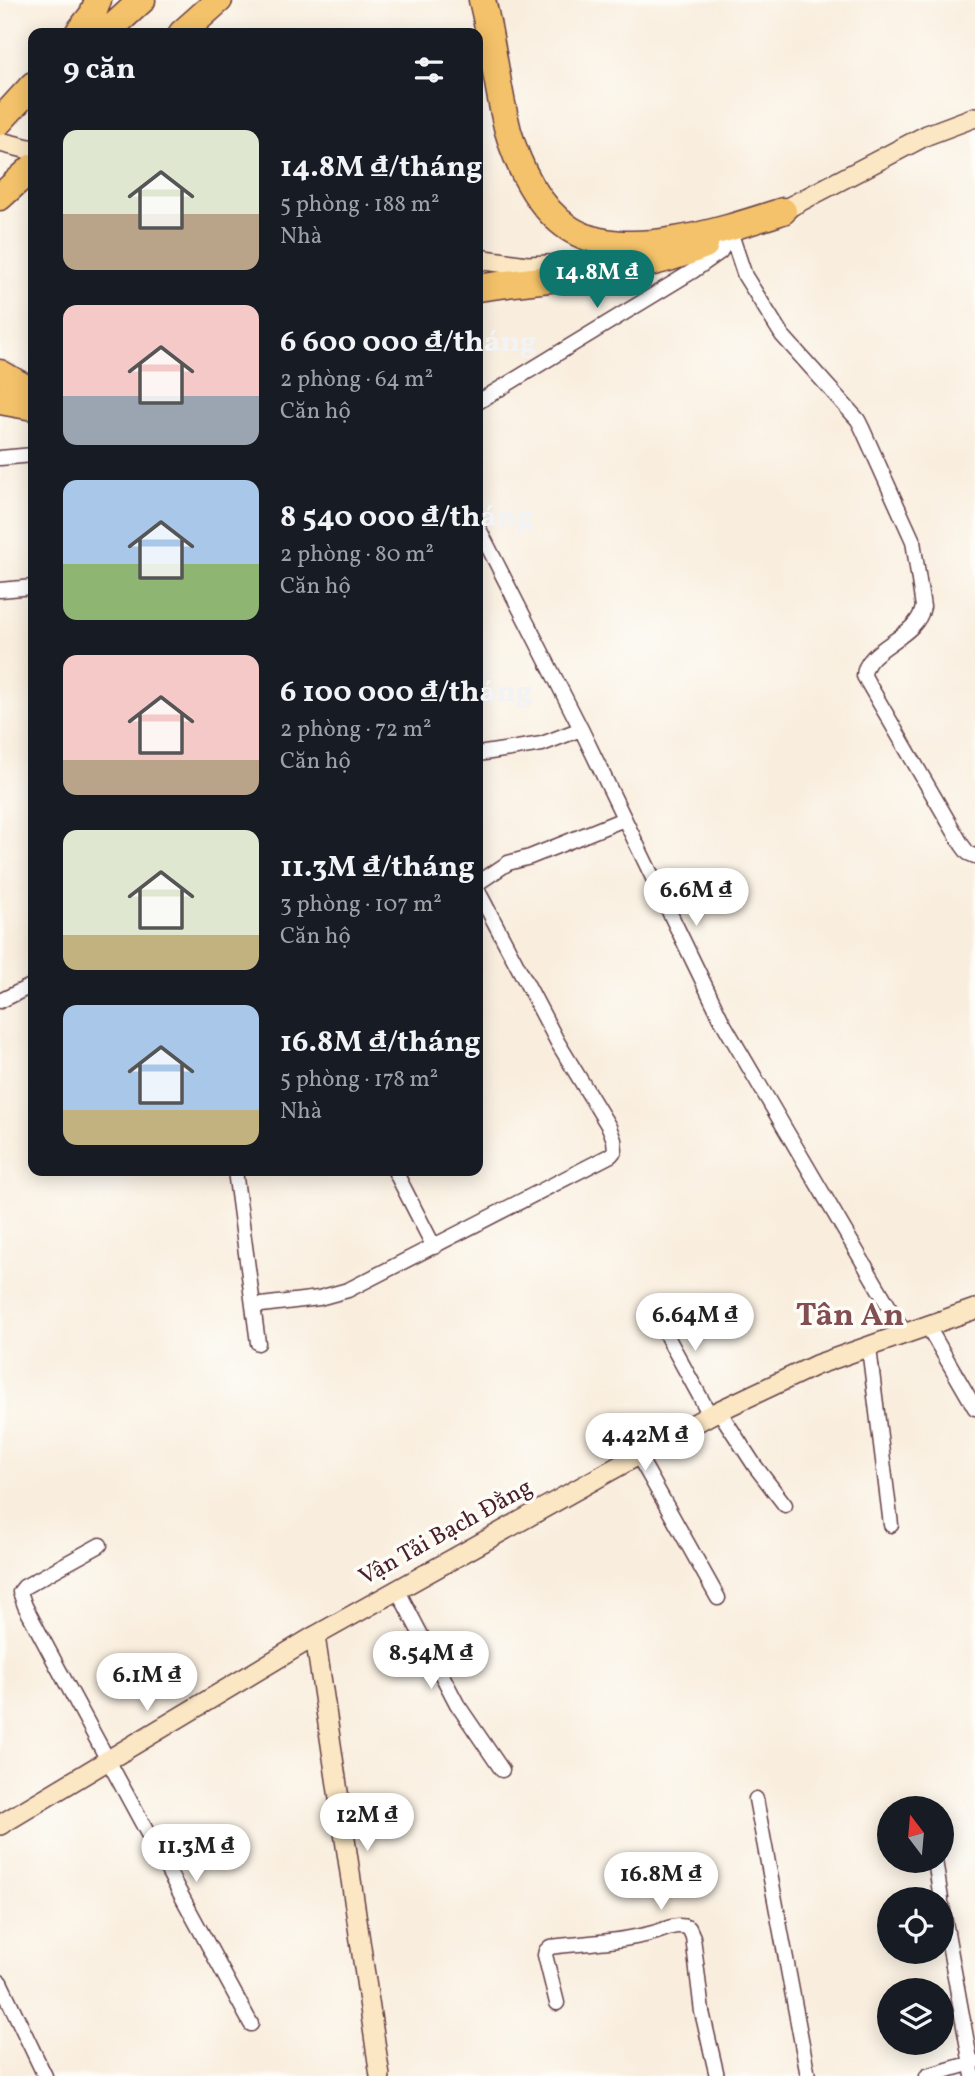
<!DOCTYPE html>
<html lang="vi">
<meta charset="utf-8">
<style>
body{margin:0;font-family:Vollkorn,serif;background:#242831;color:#f1f3f6;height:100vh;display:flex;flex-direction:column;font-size:26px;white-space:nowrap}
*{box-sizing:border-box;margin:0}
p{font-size:23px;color:#9ea1a6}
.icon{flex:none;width:38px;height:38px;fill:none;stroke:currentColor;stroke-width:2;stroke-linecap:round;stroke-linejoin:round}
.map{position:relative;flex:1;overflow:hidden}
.drawer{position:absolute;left:28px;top:28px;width:455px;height:1148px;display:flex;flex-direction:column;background:#171b24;border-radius:14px;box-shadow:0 4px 18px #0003}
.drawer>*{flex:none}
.needle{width:46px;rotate:344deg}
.buttons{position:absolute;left:877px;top:1796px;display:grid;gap:14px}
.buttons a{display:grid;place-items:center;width:77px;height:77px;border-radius:50%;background:#171b24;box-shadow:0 4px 18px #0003;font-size:35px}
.price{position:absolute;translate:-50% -60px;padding:0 16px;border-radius:24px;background:#fff;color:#222;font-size:23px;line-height:46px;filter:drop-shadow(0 2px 4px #0008)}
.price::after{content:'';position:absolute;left:50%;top:42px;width:21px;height:16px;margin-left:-10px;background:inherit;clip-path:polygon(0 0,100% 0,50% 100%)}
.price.active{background:#0f766e;color:#fff}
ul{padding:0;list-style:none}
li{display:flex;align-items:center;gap:21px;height:175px;padding:0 35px}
li span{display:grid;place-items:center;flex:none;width:196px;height:140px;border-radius:14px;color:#555}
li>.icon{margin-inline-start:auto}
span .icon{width:84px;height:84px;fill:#fffc;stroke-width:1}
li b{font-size:30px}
h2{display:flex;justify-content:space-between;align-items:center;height:84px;padding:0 35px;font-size:30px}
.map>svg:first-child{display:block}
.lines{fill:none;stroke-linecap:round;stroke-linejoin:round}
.street-casing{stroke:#643e46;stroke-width:17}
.secondary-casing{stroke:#643e46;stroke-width:22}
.highway-casing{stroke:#643e46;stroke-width:29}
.street{stroke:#fff;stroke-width:14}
.secondary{stroke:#fbe7c3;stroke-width:19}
.highway{stroke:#f4c26a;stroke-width:26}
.labels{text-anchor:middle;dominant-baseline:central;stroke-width:7;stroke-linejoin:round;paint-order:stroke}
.street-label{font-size:24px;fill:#4a1f2b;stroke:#fdfcf7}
.district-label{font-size:32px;font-weight:bold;fill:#824e51;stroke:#fdfcf7}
</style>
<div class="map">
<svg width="975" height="2076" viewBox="0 0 975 2076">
<rect width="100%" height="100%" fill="#fdfcf7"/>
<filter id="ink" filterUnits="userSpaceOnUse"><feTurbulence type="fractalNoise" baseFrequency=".0143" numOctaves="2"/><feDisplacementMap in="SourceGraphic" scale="14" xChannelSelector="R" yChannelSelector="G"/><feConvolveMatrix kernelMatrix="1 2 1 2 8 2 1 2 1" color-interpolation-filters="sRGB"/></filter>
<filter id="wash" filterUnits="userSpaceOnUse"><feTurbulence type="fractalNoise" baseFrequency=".00686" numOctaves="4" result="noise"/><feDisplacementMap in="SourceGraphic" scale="28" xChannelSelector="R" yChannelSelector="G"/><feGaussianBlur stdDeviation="1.57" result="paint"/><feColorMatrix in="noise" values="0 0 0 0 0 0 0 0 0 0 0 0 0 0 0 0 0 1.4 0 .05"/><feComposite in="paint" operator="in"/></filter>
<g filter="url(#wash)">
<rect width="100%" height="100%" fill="#f9eede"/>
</g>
<g filter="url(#ink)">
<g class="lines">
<defs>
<path id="street" d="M731,234l14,42 37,59 76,85 4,8 51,113 10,66c-6,32 -58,40 -59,69l98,169 6,8 7,3
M478,402l215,-131 27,-19 11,-18
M0,458l33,-3
M478,527l103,202 141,292 183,313
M0,590l33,-3
M478,754l64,-10 39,-15
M478,883l30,-20 22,-6 94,-38
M0,1001l33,-16
M235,1171l23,172
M395,1171l39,76
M253,1306l66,-8 29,-8 263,-135 4,-5 -1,-10 -5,-13 -51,-84 -80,-152
M651,1307l59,108
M927,1325l48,83
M869,1348l22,177
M719,1411l36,55 30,39
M638,1455l80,143
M100,1545l-76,42 -4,5 5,14 33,62 193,356
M397,1589l60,115 45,66
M756,1799l52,277
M935,1860l6,39
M942,1905l31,171
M0,1982l45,94
M557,2003l-12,-48 1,-4 4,-4c34,-4 70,-5 103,-14 14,-4 22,-10 36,-5l4,9 9,75 15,64
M927,2076l48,-14"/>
<path id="secondary" d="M0,142l33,8
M772,216l155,-81 48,-18
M478,259l49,7 61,-3
M315,1636l65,440
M0,1825l315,-189 395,-221 106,-50 159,-56"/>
<path id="highway" d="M482,0c11,43 15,88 26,131 10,35 30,77 62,98 55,35 157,0 213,-18
M78,33l15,-19 5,-14
M106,33l36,-33
M182,33l37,-33
M0,121l33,-36
M0,197l33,-30
M478,288c77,-12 155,-12 227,-43
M0,373l33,19
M0,401l33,6"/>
</defs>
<!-- street casing -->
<use href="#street" class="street-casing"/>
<!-- secondary casing -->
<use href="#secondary" class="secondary-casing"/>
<!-- highway casing -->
<use href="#highway" class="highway-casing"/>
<!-- street -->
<use href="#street" class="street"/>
<!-- secondary -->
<use href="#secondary" class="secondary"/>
<!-- highway -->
<use href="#highway" class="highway"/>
</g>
</g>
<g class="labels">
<!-- street labels -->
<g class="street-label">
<text transform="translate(446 1533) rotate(-29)">Vận Tải Bạch Đằng</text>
</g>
<!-- district labels -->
<g class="district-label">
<text x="850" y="1317">Tân An</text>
</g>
</g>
</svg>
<div class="buttons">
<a><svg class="needle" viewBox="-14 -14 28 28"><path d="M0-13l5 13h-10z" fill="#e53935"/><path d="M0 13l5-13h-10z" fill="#9ea1a6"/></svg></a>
<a><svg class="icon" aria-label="locate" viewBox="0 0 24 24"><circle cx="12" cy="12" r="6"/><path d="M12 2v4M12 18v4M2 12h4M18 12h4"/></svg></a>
<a><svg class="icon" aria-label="layers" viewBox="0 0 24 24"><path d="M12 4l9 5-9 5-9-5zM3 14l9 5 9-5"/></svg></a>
</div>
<b class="price active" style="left:597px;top:310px">14.8M ₫</b>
<b class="price" style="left:696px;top:928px">6.6M ₫</b>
<b class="price" style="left:695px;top:1353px">6.64M ₫</b>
<b class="price" style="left:645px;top:1473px">4.42M ₫</b>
<b class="price" style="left:431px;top:1691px">8.54M ₫</b>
<b class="price" style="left:147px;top:1713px">6.1M ₫</b>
<b class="price" style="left:367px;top:1853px">12M ₫</b>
<b class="price" style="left:196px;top:1884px">11.3M ₫</b>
<b class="price" style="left:661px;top:1912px">16.8M ₫</b>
<section class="drawer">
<h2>9 căn<svg class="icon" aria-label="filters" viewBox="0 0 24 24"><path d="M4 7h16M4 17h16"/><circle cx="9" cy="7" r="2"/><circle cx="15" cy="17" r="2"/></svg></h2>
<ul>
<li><span style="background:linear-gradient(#dfe7d0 60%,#b9a48a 0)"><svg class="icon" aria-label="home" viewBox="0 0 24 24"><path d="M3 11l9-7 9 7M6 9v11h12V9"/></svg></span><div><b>14.8M ₫/tháng</b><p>5 phòng · 188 m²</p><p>Nhà</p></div></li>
<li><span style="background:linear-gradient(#f6c9c9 65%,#9aa5b1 0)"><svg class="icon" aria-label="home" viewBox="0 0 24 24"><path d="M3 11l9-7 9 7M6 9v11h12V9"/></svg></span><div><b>6 600 000 ₫/tháng</b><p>2 phòng · 64 m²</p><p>Căn hộ</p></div></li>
<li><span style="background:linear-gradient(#a9c7e8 60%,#8fb573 0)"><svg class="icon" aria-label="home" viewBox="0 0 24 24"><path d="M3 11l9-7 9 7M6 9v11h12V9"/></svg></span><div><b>8 540 000 ₫/tháng</b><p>2 phòng · 80 m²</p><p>Căn hộ</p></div></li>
<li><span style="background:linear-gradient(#f6c9c9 75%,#b9a48a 0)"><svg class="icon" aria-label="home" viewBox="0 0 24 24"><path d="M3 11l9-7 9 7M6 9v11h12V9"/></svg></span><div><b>6 100 000 ₫/tháng</b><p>2 phòng · 72 m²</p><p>Căn hộ</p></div></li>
<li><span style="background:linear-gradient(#dfe7d0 75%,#c2b280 0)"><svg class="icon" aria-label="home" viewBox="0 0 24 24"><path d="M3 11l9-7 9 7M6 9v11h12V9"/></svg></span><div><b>11.3M ₫/tháng</b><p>3 phòng · 107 m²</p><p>Căn hộ</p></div></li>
<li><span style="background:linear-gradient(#a9c7e8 75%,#c2b280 0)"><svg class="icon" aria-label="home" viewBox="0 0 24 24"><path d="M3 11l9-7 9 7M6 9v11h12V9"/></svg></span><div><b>16.8M ₫/tháng</b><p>5 phòng · 178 m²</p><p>Nhà</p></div></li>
</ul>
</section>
</div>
